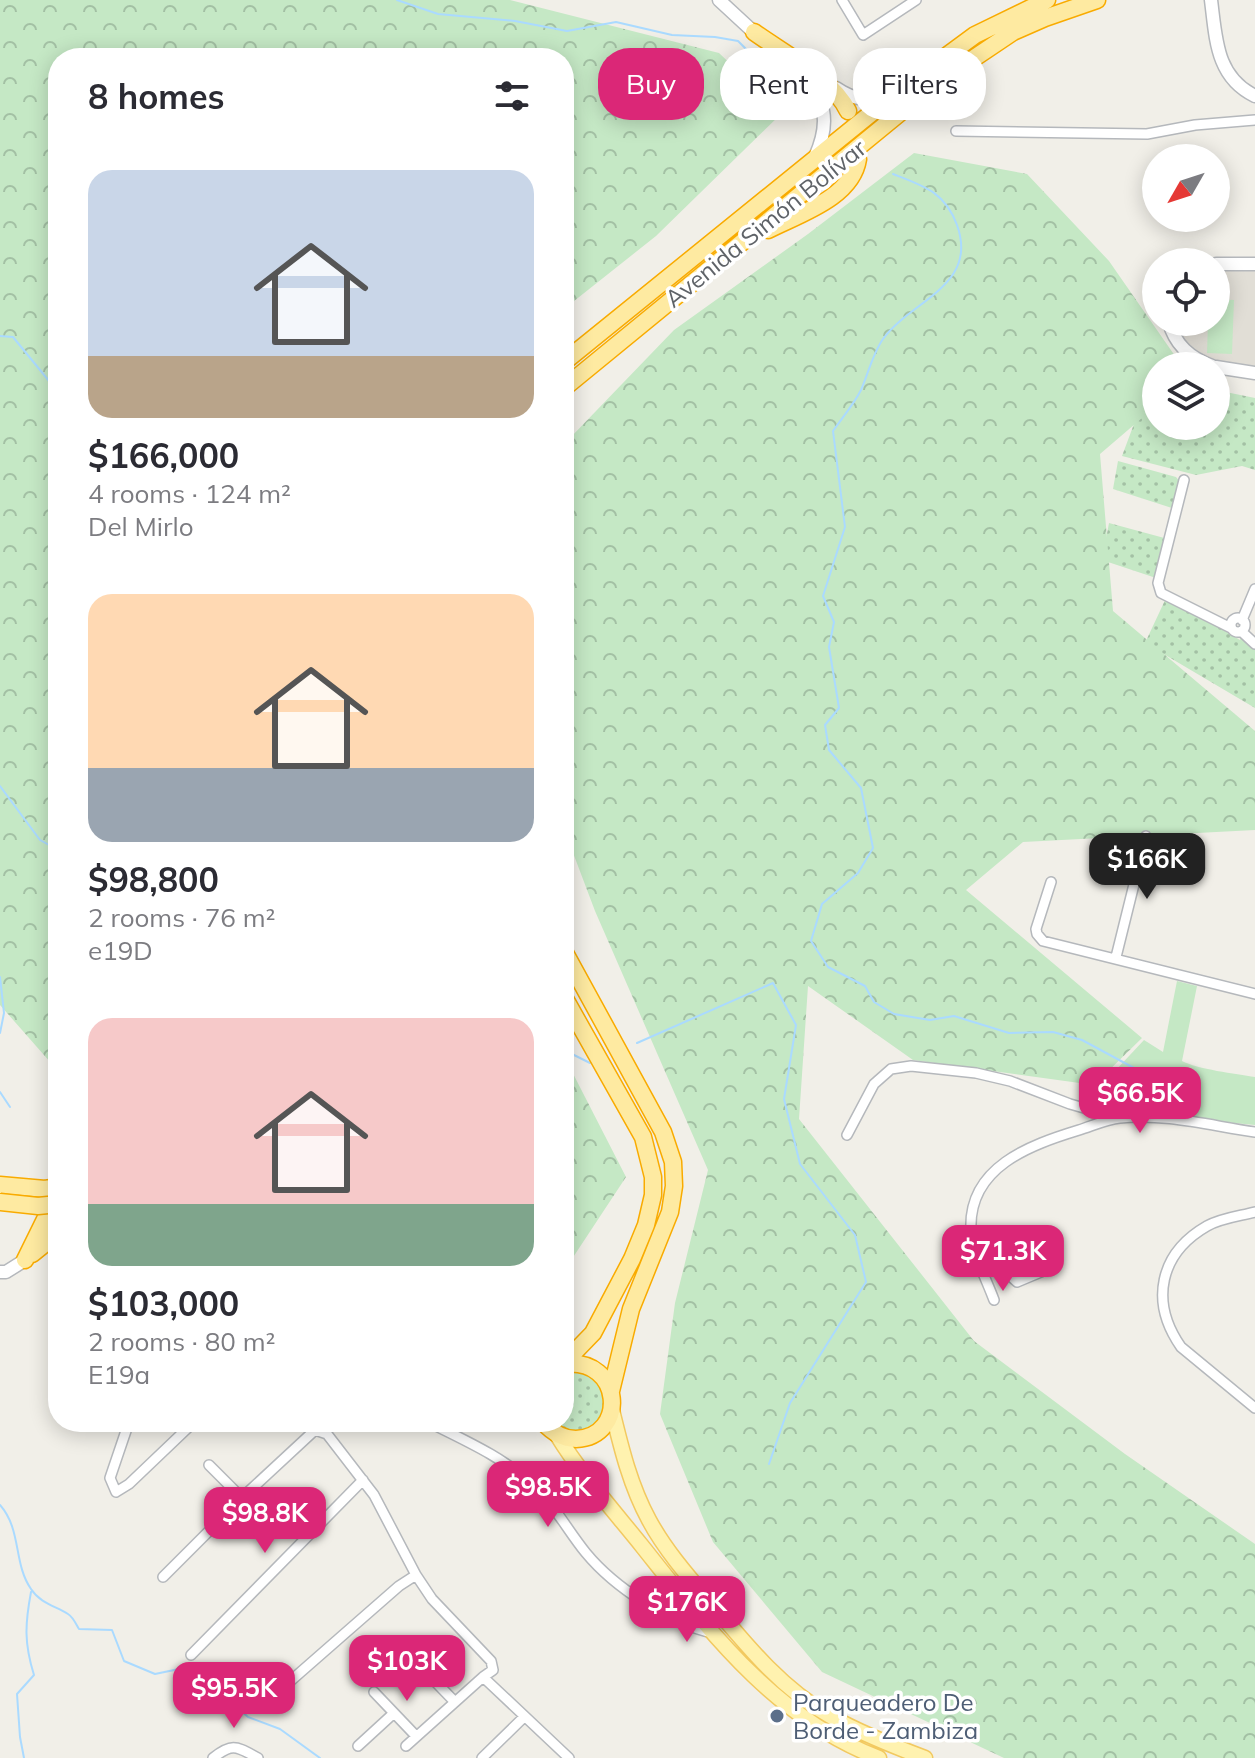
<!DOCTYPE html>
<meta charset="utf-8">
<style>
body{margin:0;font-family:Mulish,sans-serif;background:#f2f2f3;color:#2b2b33;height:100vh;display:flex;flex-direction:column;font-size:30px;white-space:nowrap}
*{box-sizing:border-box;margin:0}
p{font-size:26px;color:#7c7c81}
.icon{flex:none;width:44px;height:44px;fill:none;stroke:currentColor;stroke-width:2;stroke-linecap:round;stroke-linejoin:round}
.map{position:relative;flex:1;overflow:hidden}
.side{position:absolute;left:48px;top:48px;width:526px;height:1384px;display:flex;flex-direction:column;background:#fff;border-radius:32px;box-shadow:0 4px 20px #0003}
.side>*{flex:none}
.banner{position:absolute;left:598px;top:48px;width:536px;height:72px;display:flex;gap:16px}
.needle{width:52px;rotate:231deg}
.fabs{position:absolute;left:1142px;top:144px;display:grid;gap:16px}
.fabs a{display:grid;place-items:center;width:88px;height:88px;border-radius:50%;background:#fff;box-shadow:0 4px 20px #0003;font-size:40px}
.price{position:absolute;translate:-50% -68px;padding:0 18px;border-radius:16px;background:#db2777;color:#fff;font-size:26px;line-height:52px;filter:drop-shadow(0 2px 4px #0008)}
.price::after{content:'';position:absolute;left:50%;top:48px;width:24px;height:18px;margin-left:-12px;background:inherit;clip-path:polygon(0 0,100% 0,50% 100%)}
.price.selected{background:#222;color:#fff}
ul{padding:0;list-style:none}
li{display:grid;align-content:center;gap:16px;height:424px;padding:0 40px}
li span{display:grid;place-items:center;height:248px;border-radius:24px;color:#555}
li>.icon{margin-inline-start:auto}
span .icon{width:144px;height:144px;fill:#fffc;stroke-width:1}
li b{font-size:34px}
h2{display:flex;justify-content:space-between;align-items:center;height:96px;padding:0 40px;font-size:34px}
.pill{padding:0 28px;border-radius:32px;background:#fff;box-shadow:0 4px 20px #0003;font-size:28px;line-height:72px}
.pill.selected{background:#db2777;color:#fff}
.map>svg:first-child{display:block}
.education{fill:#e1ded6}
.grass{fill:url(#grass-dots)}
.forest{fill:url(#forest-crowns)}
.park{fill:#c5e8c5}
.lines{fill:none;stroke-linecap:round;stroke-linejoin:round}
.stream{stroke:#aadaff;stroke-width:2}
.minor-casing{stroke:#b5b8bc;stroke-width:12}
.tertiary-casing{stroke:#b5b8bc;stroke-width:15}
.primary-casing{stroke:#f2c960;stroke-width:17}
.trunk-casing{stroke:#f9ab00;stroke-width:19}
.minor{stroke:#fff;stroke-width:9}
.tertiary{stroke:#fff;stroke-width:12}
.primary{stroke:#fff2af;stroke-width:14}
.trunk{stroke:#feeaa1;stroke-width:16}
.trunk-bridge-casing{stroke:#f9ab00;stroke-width:19;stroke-linecap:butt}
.trunk-bridge{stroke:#feeaa1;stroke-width:16}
.service-dot{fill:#5c6f8a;stroke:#fff;stroke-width:3}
.labels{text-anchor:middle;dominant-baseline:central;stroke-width:7;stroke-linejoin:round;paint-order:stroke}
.street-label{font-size:24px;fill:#5f6368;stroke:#fff}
.service-label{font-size:24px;fill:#4e5e75;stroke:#fff;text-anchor:start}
</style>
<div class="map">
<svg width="1255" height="1758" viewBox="0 0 1255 1758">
<defs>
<pattern id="grass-dots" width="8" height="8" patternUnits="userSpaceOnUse" patternTransform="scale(2)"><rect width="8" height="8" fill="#c5e8c5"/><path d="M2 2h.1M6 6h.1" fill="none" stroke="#a3c0a4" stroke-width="1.8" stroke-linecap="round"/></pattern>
<pattern id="forest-crowns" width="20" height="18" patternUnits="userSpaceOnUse" patternTransform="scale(2)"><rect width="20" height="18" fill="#c5e8c5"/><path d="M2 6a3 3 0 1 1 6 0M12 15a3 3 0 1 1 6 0" fill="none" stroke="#a3c0a4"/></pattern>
</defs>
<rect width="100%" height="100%" fill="#f1efe8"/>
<!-- education -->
<path class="education" d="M1216,269h39v99l-21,-1 -30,-8 -19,-14 -12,-23h43z"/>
<!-- grass -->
<path class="grass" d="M1150,381h6v45h60v-36l39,8v72l-13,-4 -46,9 -74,-19z
M1118,461l58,16 5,6 -6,26 -62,-20z
M1109,523l59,16 -9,40 -57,-19z
M1167,596l73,44 2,-6 13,14v60l-110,-65z
M564,1369l37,5 6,40c-17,16 -30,24 -51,8h8z"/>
<!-- forest -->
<path class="forest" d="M0,0h510l209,53 63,60 -126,123 -92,73v-251h-506v1013l-58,-66z
M914,153l113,21 82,87 73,105h-26v40l-56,48 13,157 142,120v99l-232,12 -57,48 176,148 -48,47 -181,-25 -105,-74 -9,133 175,222 151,113 130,90v214h-251l-182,-86 -109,-130 -53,-128 15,-111 33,-133 -113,-259 -31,-82v-378l6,-13 104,-108 134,-96z
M564,1056l62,121 -62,94z"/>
<!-- park -->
<path class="park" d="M1216,299l18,1 -2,54 -25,-1 1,-31h8z
M1177,981l20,5 -15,75c15,8 54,13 73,16v48l-134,-13 -36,-9 59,-63 19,12z"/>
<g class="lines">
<!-- stream -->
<path class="stream" d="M397,0l41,14 77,7 52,10 49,-9 56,13 43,2 23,4 45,45 15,28
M893,174c31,12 52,18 64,51 22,61 -46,75 -74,114 -10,14 -15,35 -22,51 -7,14 -19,28 -28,41l12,96 -22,69 11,26 -5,25 10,61 -14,17 4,25 32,38 12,60 -15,25 -36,31 -11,37 17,26 37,19 9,16 20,12 36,6 24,-4 55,17 44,-1 29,8 52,28
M0,336l13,1 45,55
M0,786l40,54 18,10
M0,977l4,36 -4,20
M637,1043l136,-60 23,42 -12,74 16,65 55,71 11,47 -76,121 -21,61
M564,1050l26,13
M0,1092l10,15
M0,1505c22,25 13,58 31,84 9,14 24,17 37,25 5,3 8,10 11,15l33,1 12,31 31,13 24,-5 31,14 38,34 32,12 40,29
M24,1758l-4,-21 -3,-43 17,-19c-10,-32 -9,-51 -3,-83"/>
<defs>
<path id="minor" d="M842,0l21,35 53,-35
M956,131l191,3 48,-9 60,-5
M1184,480l-26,103 3,10 70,35
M1231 625a7 7 0 1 1 14 0a7 7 0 1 1-14 0Z
M1242,620l13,-31
M1241,631l14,13
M1051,882l-15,47 1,5 6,7 212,53
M1116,957l30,-121
M847,1135l27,-51 17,-15 20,-3 65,7 34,8 60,23 49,14
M1255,1212c-15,4 -34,6 -48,14 -47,27 -58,75 -26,121l74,61
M975,1244l42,38 31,-13
M994,1300c-8,-22 -22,-47 -23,-70 -3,-63 59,-85 108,-100 13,-4 28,-11 41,-12 44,-5 92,8 135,14
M129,1422l-19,56 6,14 13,-8 65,-62
M308,1422l7,8 12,4 47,61 42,80 16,24 59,62 2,9 -10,7 86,81
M428,1422c36,18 75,35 105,63 21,19 35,46 53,68 28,34 84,71 127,80
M209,1465l33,33
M163,1577l84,-84 68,-63
M396,1641l58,60
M191,1655l172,-175
M374,1692l42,44
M263,1705l136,-119 17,-11
M358,1746l36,-33
M406,1746l77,-69
M213,1758c20,-16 24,-11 45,0
M482,1758l42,-41"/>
<path id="tertiary" d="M719,0l40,37
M1211,0c5,39 5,77 44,96
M782,57c35,33 55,51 33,100
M836,88c19,13 31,13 54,7
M1216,264h39
M1169,322c6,23 21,36 43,44
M1216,367l39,6
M0,1272h6l19,-12"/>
<path id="primary" d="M612,1410c9,37 18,75 37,110 15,28 37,54 58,78 36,43 73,90 123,118 30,17 63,30 95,42
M557,1435c24,39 56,75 85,111 67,84 132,172 237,212"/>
<path id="trunk" d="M754,32c29,21 79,47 94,79
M768,230c31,-16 84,-32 90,-71
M564,362l331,-268 80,-59 72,-35
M564,388l370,-303 79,-53 32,-14 52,-18
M564,951l99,181 10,30 1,24 -4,26 -39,97 -20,82
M564,997l79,140 10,40v18l-7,30 -14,34 -39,74 -29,30
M0,1185l45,4 13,-2
M32,1254l26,-21
M25,1260l33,-67
M543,1422c9,10 19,17 33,17 52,-2 47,-82 -12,-75"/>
</defs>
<!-- minor casing -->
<use href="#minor" class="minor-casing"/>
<!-- tertiary casing -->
<use href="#tertiary" class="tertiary-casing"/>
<!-- primary casing -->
<use href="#primary" class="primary-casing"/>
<!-- trunk casing -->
<use href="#trunk" class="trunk-casing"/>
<!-- minor -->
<use href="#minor" class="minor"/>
<!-- tertiary -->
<use href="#tertiary" class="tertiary"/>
<!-- primary -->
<use href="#primary" class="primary"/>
<!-- trunk -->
<use href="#trunk" class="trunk"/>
<defs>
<path id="trunk-bridge" d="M0,1202l38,4 20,-2"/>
</defs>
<!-- trunk-bridge casing -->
<use href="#trunk-bridge" class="trunk-bridge-casing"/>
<!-- trunk-bridge -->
<use href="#trunk-bridge" class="trunk-bridge"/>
</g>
<!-- markers -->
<circle class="service-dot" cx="777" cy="1716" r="8"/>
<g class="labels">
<!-- street labels -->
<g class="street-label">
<text transform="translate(765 223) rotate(-39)">Avenida Simón Bolívar</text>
</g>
<!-- service labels -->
<g class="service-label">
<text x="793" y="1702">Parqueadero De<tspan x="793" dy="28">Borde - Zambiza</tspan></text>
</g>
</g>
</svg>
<div class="fabs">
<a><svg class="needle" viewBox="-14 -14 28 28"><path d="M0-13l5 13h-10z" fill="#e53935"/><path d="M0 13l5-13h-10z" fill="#7c7c81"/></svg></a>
<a><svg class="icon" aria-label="locate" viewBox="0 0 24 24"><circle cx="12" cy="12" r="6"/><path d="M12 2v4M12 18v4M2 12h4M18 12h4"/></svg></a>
<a><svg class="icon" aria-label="layers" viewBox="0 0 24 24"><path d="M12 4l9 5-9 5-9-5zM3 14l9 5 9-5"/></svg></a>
</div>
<b class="price selected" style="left:1147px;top:901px">$166K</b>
<b class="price" style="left:1140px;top:1135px">$66.5K</b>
<b class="price" style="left:1003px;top:1293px">$71.3K</b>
<b class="price" style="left:548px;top:1529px">$98.5K</b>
<b class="price" style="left:265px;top:1555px">$98.8K</b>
<b class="price" style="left:687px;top:1644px">$176K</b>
<b class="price" style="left:407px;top:1703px">$103K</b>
<b class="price" style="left:234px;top:1730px">$95.5K</b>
<div class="banner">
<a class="pill selected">Buy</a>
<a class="pill">Rent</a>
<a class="pill">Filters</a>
</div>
<section class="side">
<h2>8 homes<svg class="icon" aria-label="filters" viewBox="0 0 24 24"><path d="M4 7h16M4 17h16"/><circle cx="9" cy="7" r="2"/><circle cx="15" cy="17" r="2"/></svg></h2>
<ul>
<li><span style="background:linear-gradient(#c9d6e8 75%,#b9a48a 0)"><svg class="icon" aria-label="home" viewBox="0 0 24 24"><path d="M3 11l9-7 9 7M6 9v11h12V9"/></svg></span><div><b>$166,000</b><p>4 rooms · 124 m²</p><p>Del Mirlo</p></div></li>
<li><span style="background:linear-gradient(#ffd9b3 70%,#9aa5b1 0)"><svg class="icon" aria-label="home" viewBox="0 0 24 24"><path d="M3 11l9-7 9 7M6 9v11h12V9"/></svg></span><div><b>$98,800</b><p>2 rooms · 76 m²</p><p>e19D</p></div></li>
<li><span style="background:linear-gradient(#f6c9c9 75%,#7fa58c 0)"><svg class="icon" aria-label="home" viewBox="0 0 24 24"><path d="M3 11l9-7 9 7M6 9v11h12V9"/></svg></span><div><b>$103,000</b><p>2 rooms · 80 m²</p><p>E19a</p></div></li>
</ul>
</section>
</div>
